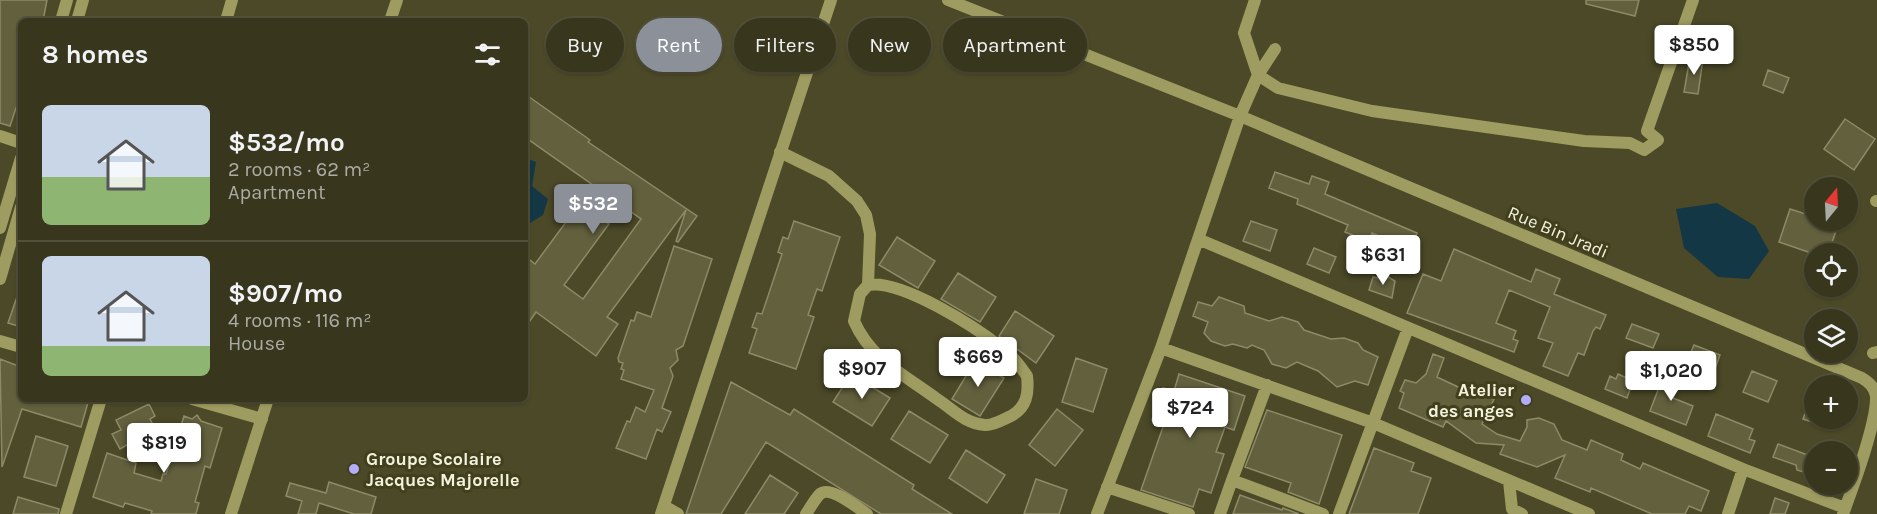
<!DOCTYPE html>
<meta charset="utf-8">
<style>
body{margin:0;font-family:Karla,sans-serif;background:#43422a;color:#f1f3f6;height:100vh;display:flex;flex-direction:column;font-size:22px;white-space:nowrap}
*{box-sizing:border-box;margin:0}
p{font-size:20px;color:#abaca4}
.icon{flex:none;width:33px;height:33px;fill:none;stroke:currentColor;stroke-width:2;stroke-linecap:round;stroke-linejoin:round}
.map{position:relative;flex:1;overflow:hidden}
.drawer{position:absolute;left:18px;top:18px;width:510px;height:384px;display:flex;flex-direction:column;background:#38371d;border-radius:9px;box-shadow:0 2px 4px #0004,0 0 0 2px #52513b}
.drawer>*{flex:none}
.hud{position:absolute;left:546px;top:18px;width:570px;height:54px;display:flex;gap:12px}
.needle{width:39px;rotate:18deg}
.fabs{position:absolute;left:1804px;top:177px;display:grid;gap:12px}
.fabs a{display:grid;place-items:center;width:54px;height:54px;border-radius:50%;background:#38371d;box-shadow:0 2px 4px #0004,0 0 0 2px #52513b;font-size:30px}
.price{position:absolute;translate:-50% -51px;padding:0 14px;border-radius:6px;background:#fff;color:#222;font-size:20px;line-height:39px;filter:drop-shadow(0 2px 3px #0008)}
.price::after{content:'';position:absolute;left:50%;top:36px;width:18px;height:14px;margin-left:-9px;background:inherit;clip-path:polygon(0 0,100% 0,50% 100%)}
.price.on{background:#8c9099;color:#fff}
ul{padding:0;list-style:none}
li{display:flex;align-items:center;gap:18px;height:150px;padding:0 24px}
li+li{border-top:2px solid #52513b}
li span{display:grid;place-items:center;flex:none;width:168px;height:120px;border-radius:9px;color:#555}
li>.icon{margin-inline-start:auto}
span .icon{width:72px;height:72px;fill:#fffc;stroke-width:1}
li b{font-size:26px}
h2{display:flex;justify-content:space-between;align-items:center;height:72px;padding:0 24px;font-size:26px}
.chip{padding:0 21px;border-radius:27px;background:#38371d;box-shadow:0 2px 4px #0004,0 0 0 2px #52513b;font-size:21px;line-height:54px}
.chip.on{background:#8c9099;color:#fff}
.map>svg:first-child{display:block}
.water{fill:#133744}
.building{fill:#62603d;stroke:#8d8b67;stroke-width:1.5}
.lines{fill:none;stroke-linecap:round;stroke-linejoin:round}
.minor{stroke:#9f9c61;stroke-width:12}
.tertiary{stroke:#9f9c61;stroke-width:12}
.poi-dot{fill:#b1adfa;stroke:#413f1c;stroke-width:2}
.labels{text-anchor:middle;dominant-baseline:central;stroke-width:6;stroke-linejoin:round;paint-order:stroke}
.street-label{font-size:18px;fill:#f2f2de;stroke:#413f1c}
.poi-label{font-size:18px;font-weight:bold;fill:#f2f2de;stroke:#413f1c;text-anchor:end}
</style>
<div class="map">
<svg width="1877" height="514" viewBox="0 0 1877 514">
<rect width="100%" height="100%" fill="#4b4927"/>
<!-- water -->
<path class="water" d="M525,158l11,4 -4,24 16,13 -5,16 -13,8 -5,-1z
M1717,203l38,23 14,25 -20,28 -31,-2 -34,-29 -8,-39z"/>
<!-- building -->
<path class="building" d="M0,0h47l-4,21h-22v72l-11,33 -10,-3z
M1586,0h53l-4,16 -49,-12z
M1690,57l13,2 -5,35 -14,-2z
M1768,70l21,8 -6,15 -20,-8z
M525,94l65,46 -2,2 109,74 -19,26 -2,-1 10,-31 -79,107 11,7 -22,32 -60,-44 -11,16v-72l10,8 45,-61 29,21 -45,61 19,14 58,-80 -116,-82z
M1845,119l30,20 -21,31 -30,-21z
M1275,172l34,12 3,-8 17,6 -4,12 92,39 -6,16 -39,-16 -3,9 -24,-10 3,-7 -51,-21 1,-5 -29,-11z
M1790,209l25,8v3l23,5 -10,29h-14l-35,-12z
M794,221l46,16 -18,54 -5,-2 -9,26 6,2 -18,52 -47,-16 8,-24 -5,-2 5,-14 5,1 20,-60 -4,-2 5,-15 5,2z
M1251,221l26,9 -7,21 -27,-10z
M897,237l38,24 -17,27 -39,-23z
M674,246l38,13 -29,87 -7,4 2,10 -8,8 3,8 -11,32 9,4 -9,20 -5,-3 -11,30 -30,-11 11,-27 3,1 6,-15 9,5 9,-22 -33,-11 3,-9 -3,-1 2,-6 -4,-1 -1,-4 13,-38 3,1 3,-9 14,5z
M1314,248l22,9 -7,16 -22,-9z
M1454,249l77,33 5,-13 24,10 -6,15 52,21 -6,14 -4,-2 -3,4 -9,24 -6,-2 -10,23 -25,-10 10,-23 -15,-5 12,-31 -41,-17 -13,33 20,8 -3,8 5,2 -4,11 -107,-39 16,-39 18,7z
M958,273l38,24 -16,25 -39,-23z
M1382,273l13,8 -3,17 -23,-8 4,-13 5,1z
M19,291h2v36l-13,-4z
M1219,297l25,9 1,7 24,8 13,-4 16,5 6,8 27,9 13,-1 14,5 5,7 15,7 -10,28 -13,-4 -18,6 -19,-16 -21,-9 -11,6 -14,-4 -8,-14 -12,-5 -5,3 -14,-4 -8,2 -14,-5 -7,-8 4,-11 -15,-6 5,-14 14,4z
M1015,311l39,25 -18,27 -37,-27z
M1632,324l27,10 -6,14 -27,-10z
M1694,345l26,10 -7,19 -27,-10z
M1433,354l11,4 -7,19 36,17 21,5 -12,25 15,10 23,7 7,-14v-7l12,-2 15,6 8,16 25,10 4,-10 32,14 -2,6 19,9 3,-6 66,28 -8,20 -12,-5 -4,8h-33l-61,-26 -1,4 -35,-14 10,-23 -28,12 -37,-13 4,-9 -28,-2 -30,-22 -3,6 -44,-19 5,-15 -4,-2 5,-11 11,3 10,-9z
M1076,358l31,11 -14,43 -31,-10z
M0,359l21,8v32h68l-8,28 -59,-18 -20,58z
M975,361l29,17 -24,38 -28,-17z
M1752,371l25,10 -9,21 -25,-10z
M851,374l39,24 -18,28 -39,-24z
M1179,374l66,22 -11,34 -9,-3 -9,25 8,2 -13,39 -12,-4 -6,18 -52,-17 23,-66 -12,-4 11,-32 11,3z
M1618,374l15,7 -6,17 -22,-9 5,-13 6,3z
M1664,374l16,7 -7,17 20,8 -7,19 -36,-14z
M731,382l59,33 4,-6 120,76 -2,4 40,25h-71l-115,-72 -45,72h-35z
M1814,389h1v34l-12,-4z
M149,404l6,12 -5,3 5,10 -35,20 -8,-15 9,-4 -5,-10z
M1057,409l26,21 -28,36 -26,-21z
M1267,410l75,25 -23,69 -31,-12 3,-9 -46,-16z
M909,411l39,24 -18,28 -39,-24z
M1716,414l37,15 -4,10 6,2 -5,12 -42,-17z
M197,415l4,6 21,7 -12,40 -5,-2 -10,36 4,1 -3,11h-45l1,-3 -27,-8 -2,4 -30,-10 14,-44 29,10 -2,10 27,8 2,-7h3l18,-58 8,3z
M36,436l32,10 -12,40 -32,-9z
M1778,444l35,13 -6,16 -10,-3 -1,-5 -23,-8z
M1374,448l40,15 -3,8 20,7 -13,36h-69z
M966,450l39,25 -18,28 -38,-25z
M770,475l28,18 -14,21h-39z
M1036,479l31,11 -8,24h-35z
M329,482l47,15 -5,17h-17l-35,-11 -3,11h-18l4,-13 -16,-5 4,-13 36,10z
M1240,495l42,15 1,-2 16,6h-66z
M18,497l41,12 -1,5h-45z
M1775,498l14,5 -4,11h-15z"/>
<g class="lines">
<!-- minor -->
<path class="minor" d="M948,0l292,116 622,262c8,5 12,9 14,18 1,27 -23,91 -33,118
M61,21l6,-21
M77,21l6,-21
M226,21l6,-21
M1275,49l-17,26 20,13 94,23 212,30 46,2 14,7 14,-10 -11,-9 46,-131
M0,136l21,7
M780,152l49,24 28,25 9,14 4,19 -2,51 -8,9 -6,27c17,39 51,54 83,78 17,11 27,24 48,26 8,1 19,-6 26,-9 16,-9 18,-23 16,-40 -7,-10 -14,-20 -24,-27 -27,-22 -102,-70 -135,-64
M1876,201h1
M0,228l21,-70
M1198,239l545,230 102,39
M0,279l21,-72
M0,341l21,6
M1161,348l212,75 216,91
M1873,353l4,-1
M192,399l70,20
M1232,480l35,-95
M1509,481l3,28 10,5
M1107,487l82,27
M664,506l14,8
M66,514l35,-115
M806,514c4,-6 9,-15 14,-20 10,-9 38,14 47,20
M1097,514l64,-166 79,-232 18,-41 -14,-42 11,-33
M1220,514l12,-34 91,34
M1339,514l69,-186
M1728,514l15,-45"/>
<!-- tertiary -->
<path class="tertiary" d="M390,21l7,-21
M231,514l37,-115
M661,514l170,-514"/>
</g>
<!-- markers -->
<g class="poi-dot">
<circle cx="1526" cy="400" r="6"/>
<circle cx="354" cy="469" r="6"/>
</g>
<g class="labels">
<!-- street labels -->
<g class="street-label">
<text transform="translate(1558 232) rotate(23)">Rue Bin Jradi</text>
</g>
<!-- poi labels -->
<g class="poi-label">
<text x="1514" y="390">Atelier<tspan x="1514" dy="21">des anges</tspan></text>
<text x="366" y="459" text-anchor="start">Groupe Scolaire<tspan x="366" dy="21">Jacques Majorelle</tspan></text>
</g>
</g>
</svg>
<div class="fabs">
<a><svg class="needle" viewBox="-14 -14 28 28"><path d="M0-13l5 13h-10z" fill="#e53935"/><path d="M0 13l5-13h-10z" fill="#abaca4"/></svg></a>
<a><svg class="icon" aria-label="locate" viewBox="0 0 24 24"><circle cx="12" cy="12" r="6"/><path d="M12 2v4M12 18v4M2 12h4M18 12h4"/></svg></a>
<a><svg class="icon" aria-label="layers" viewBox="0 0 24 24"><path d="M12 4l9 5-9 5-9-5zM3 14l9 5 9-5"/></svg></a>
<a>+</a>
<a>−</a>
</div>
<b class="price" style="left:1694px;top:76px">$850</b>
<b class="price on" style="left:593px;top:235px">$532</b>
<b class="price" style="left:1383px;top:286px">$631</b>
<b class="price" style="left:978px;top:388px">$669</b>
<b class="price" style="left:862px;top:400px">$907</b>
<b class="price" style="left:1671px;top:402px">$1,020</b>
<b class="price" style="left:1190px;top:439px">$724</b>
<b class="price" style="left:164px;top:474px">$819</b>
<div class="hud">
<a class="chip">Buy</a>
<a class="chip on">Rent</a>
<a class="chip">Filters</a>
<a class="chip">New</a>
<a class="chip">Apartment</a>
</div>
<section class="drawer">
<h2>8 homes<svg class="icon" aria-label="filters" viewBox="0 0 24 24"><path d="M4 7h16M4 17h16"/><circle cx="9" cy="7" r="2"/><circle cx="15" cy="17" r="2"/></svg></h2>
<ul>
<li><span style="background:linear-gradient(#c9d6e8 60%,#8fb573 0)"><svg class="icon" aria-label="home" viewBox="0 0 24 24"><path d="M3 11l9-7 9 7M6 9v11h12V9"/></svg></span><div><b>$532/mo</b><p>2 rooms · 62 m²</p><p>Apartment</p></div></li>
<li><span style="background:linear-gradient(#c9d6e8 75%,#8fb573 0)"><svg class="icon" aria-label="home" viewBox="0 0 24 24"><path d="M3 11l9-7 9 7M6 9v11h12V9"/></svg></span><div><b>$907/mo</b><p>4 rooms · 116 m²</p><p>House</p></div></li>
</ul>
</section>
</div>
